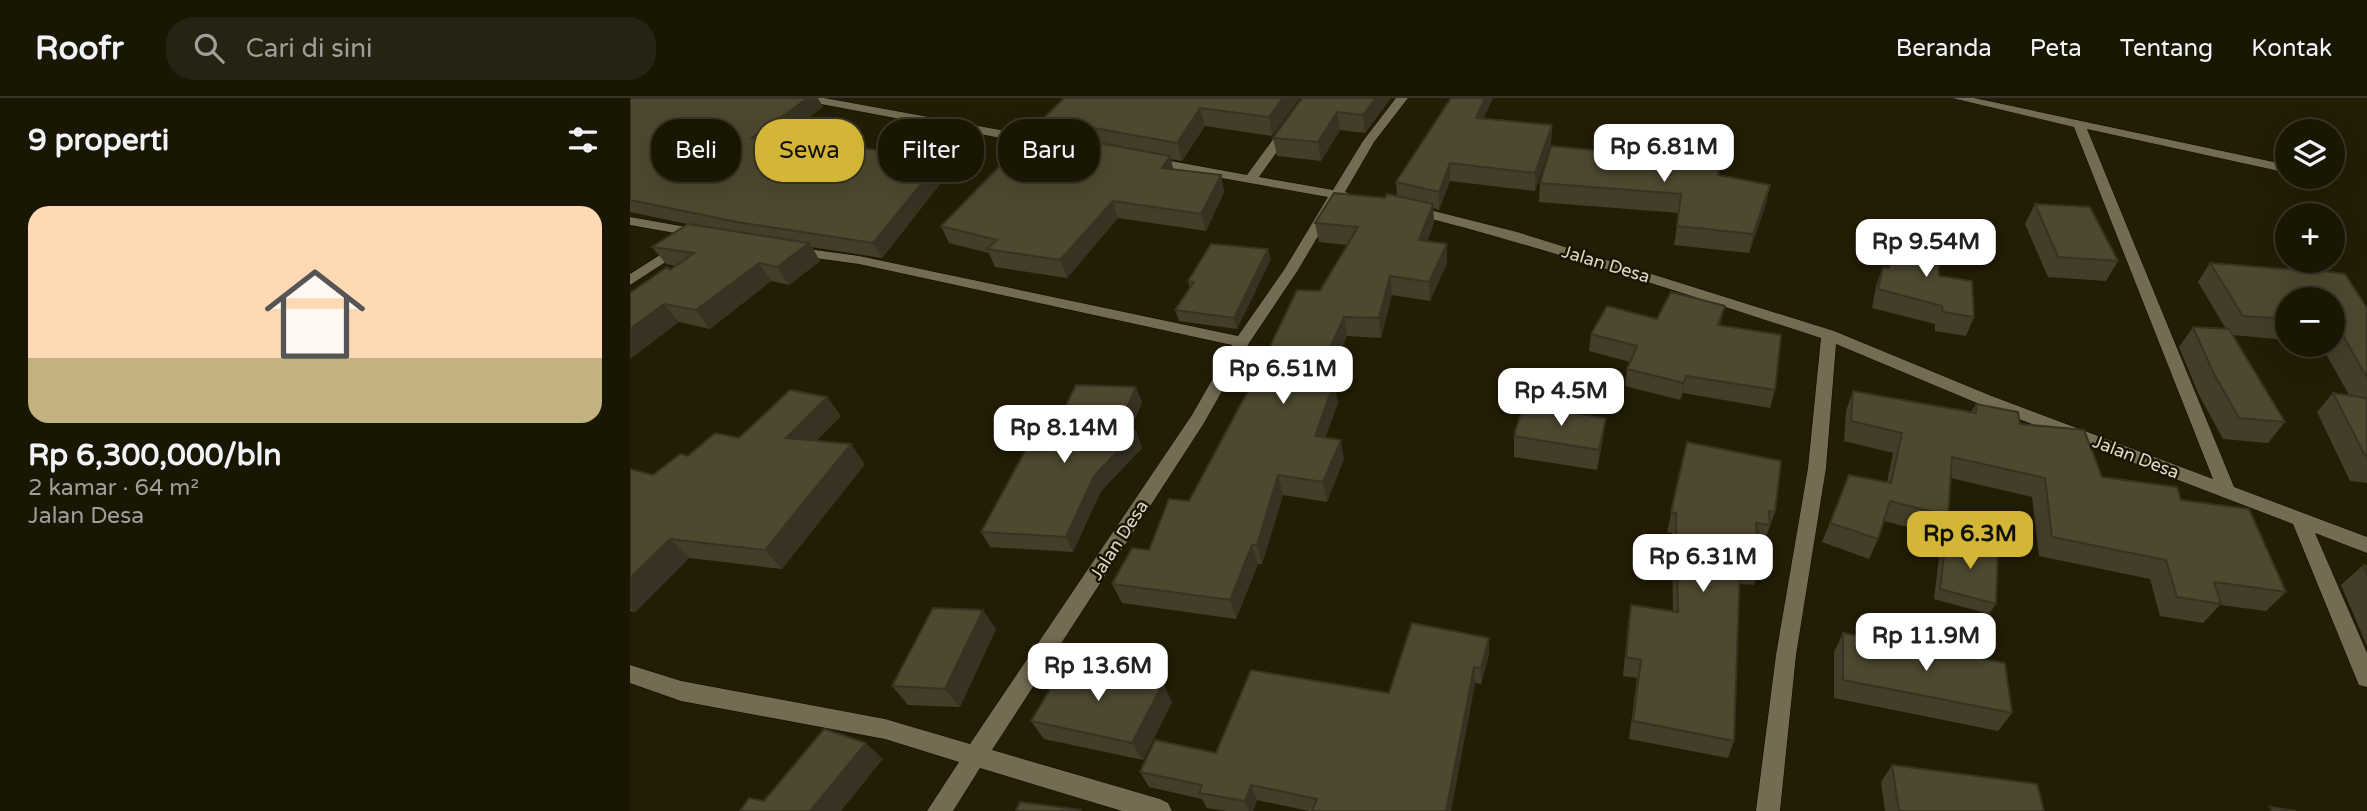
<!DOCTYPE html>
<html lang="id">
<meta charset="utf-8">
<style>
body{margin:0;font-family:"Varela Round",sans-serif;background:#272313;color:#f1f3f6;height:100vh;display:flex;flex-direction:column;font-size:26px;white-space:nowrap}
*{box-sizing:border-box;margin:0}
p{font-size:23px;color:#9f9f9a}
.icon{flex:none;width:38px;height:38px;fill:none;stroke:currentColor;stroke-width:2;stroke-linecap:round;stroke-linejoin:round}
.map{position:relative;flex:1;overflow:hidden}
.drawer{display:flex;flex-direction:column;background:#1a1604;width:630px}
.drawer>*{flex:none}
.guide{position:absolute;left:21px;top:21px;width:665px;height:63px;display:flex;gap:14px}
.buttons{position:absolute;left:1645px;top:21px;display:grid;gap:14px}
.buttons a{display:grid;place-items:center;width:70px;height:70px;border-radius:50%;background:#1a1604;box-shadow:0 7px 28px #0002,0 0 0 2px #383526;font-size:35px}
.price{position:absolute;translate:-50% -60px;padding:0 16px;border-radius:14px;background:#fff;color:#222;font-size:23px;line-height:46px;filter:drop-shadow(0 2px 4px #0008)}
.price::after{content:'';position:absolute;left:50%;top:42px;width:21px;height:16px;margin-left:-10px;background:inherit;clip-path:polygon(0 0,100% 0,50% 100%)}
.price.selected{background:#d3b635;color:#111}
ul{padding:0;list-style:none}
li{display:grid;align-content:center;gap:14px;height:371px;padding:0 28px}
li span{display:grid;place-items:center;height:217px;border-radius:21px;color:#555}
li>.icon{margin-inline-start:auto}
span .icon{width:126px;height:126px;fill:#fffc;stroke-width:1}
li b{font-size:30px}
h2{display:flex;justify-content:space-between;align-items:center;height:84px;padding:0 28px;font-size:30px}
.tag{padding:0 24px;border-radius:28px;background:#1a1604;box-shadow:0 7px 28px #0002,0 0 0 2px #383526;font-size:24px;line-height:63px}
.tag.selected{background:#d3b635;color:#111}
header{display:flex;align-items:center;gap:42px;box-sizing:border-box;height:98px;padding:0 35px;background:#1a1604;border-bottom:2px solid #383526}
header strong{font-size:33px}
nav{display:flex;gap:38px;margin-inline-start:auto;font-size:24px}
.search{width:490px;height:63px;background:#272313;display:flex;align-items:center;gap:18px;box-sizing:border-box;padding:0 24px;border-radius:28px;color:#9f9f9a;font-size:26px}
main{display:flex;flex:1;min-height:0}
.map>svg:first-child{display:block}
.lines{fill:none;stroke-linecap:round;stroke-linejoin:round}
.street-casing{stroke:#0d0700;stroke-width:1}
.street{fill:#736c53;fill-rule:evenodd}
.wall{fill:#433e29}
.shaded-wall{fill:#373222}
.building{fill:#4e4830;stroke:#373222;stroke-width:2}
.labels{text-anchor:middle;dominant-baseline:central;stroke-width:5;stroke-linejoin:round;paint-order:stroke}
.street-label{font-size:18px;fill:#dbd7c9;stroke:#1a1400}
</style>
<header>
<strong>Roofr</strong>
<div class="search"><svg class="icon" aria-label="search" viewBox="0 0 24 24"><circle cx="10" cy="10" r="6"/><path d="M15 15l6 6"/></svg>Cari di sini</div>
<nav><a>Beranda</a><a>Peta</a><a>Tentang</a><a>Kontak</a></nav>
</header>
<main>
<section class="drawer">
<h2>9 properti<svg class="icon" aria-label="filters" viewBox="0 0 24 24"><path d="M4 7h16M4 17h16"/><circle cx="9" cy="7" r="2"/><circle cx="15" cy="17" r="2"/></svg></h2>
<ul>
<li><span style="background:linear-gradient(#ffd9b3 70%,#c2b280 0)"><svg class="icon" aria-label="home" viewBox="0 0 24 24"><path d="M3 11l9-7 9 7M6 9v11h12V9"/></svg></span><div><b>Rp 6,300,000/bln</b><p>2 kamar · 64 m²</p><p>Jalan Desa</p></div></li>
</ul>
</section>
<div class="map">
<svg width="1737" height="713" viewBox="0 0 1737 713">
<rect width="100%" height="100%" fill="#231d06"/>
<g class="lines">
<defs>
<path id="street" d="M169,0h25l225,41 6,4 -6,4 -244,-46z
M673,0h12l-56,79 74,13 30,-49 33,-43h12l-34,44 -29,50 17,6 -7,4 -15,-3 -42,71 -49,73 -45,80 -212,327 168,49 8,4 4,8h-50l-142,-43 -27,43h-26l32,-49 -74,-23 -204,-38 -51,-18v-18l51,16 204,38 85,25 222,-329 40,-70 -373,-81 -66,-9 -7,-4 7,-4 66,9 379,80 46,-66 44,-73 -179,-32 -6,-4 6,-4 98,18z
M1322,0h22l309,66v6l-4,1 -192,-42 147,358 133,50v16l-52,-20 52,120v34l-8,-2 -3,-7 -63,-154 -316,-121 -141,-59 -10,124 -30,187 -16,156h-24l20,-156 32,-187 13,-130c-138,-45 -275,-90 -416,-126l-2,-3 7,-4 107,27 317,99 155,64 224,84 -139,-352z
M0,119l73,13 7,4 -7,4 -73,-13z
M52,143l5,1v6l-57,37v-11z"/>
</defs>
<!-- street casing -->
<use href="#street" class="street-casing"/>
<!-- street -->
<use href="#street" class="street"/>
</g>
<!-- wall -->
<path class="wall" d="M0,0l193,9 -47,35 79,12 86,6 7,14 -66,84 -70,-11 8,14 -31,24 -18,-4 -61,48 -31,-7 -49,37 40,-89 6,-4 -10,-2 -14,-17 35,-23 -57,-12z
M434,0h236l-28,38 -67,-10 -23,35 -11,-2 2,10 48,6 3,17 -18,39 -88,-13 -51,60 -72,-11 -6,-14 -40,-10 -8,-17 108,-92 -6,-15z
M672,0h89l-26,35 -25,-3 -19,31 -44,-5 -4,-18z
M854,20l68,7 -1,18 -16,48 -85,-10 -11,29 -6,-2 1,15 -7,19 20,21 -17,38 -38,-6 -11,43 -34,-2 -20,46 7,1 4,20 -13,34 19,22 -17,43 -44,-7 -21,69h-4l-22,55 -114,-16 -10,-19 37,-34 40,-49 158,-256 -28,-3 -4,-19 70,-25 12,-2 -1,-14z
M991,55l38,2 59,20 52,10 -4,19 -17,49 -75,-8 5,-32 -140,-11 1,-19z
M1405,106l83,57 -12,20 -58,-4 -23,-53z
M1269,141l40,37 35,41 -8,19 -31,-5v-7l-63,-16 4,-22 7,-19 6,1z
M641,161l-34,70 -58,-8 -4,-11 15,-22 -2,-7z
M1580,165l84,6 2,-2 71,41v175l-17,-2 -33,-69 16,-19 16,2 -28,-50h12v-46h-46v41l-54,-5 52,87 -17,21 -45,-4 -25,-46 -19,-46 14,-20 33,2 -28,-47z
M1027,221l63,6 55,65 -5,18 -87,-15 -3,7 -55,-14 2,-17 3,-7 -41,-11 2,-17z
M1223,293l118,21 5,-8 44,20 82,53 79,23 105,92 -20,19 -46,-6 -17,18 -43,-7 -10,-37 -111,-23 -7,-59 -81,-19 -3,38 -10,19 -54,-14 -6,18 -9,20 -47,-17 27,-67 38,7 6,-29 -49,-12 2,-30z
M197,299l14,19 -25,25 49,23 -83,105 -93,-11 -54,54 -5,-1v-142l23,6 35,-19 51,-18z
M512,304l-12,28 6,2 6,16 -41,43 -28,61 -83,-5 -9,-15 64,-83z
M884,338l89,3 -6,31 -83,-13z
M1057,344l88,70 -12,33 -5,-1 2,22 -6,19 -15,-1 -5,157 -6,17 -99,-19 8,-61 -14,-2 5,-52 3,-19 42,7 -1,-79 -5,-1z
M1316,442l50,64 -7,10 -55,-15 6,-49z
M1733,467l4,1v80l-26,-61z
M366,531l-36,78 -52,-2 -16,-19z
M1213,535l169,80 -14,18 -164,-33v-46z
M859,540v16l-8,30 -6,-1 -24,128h-142l-52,-11 -4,11h-27l-19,-3 -5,-9 -53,-12 -9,-15 76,-19 173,-60z
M542,604l-29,58 -99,-21 -13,-18z
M1262,667l152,46h-159l-4,-29z"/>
<!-- shaded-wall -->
<path class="shaded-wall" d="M178,0h10l5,9 -62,45 -9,-14z
M653,0h17l-28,38 -3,-19z
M746,0h15l-26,35 -2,-18z
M855,0h8l-17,37v-17z
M570,10l5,18 -23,35 -5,-18z
M707,14l3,18 -19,31 -3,-19z
M922,27l-1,18 -16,48v-18z
M540,58l4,17 -12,-5z
M311,62l7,14 -66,84 -9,-15z
M820,65v18l-11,29v-18z
M591,77l3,17 -18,39 -5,-17z
M1140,87l-4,19 -17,49 4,-19z
M483,103l5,17 -51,60 -7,-18z
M803,106l1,19 -14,37 -1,-20z
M179,145l11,18 -31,24 -12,-18z
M817,146v19l-17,38 -1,-19z
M638,151l3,10 -34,70 -3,-11z
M129,165l12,18 -61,48 -14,-19z
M760,178l2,19 -11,43 -2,-20z
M34,206l15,18 -49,37v-30z
M1095,208l-4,17 -7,19 4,-17z
M714,219l3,19 -28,65 -4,-20z
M1056,278l-3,17 -3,7 4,-17z
M704,285l4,20 -19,53 -4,-20z
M506,289l6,15 -17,39 -6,-15z
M197,299l14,19 -40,41 -15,-19z
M976,320l-3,21 -6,31 2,-20z
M506,334l6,16 -41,43 -28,61 -7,-15 28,-61z
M711,342l3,19 -17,43 -4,-20z
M221,346l14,20 -83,105 -17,-19z
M648,377l5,20 -21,69 -5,-19z
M40,441l19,19 -54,54 -5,-4v-30z
M622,447l6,19 -22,55 -6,-19z
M353,512l13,19 -36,78 -15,-18z
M859,540v16l-8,30v-16z
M844,569l1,16 -24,128h-5z
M533,585l9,19 -29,58 -11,-17z
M236,645l17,16 -42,52h-31z
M621,687l6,15 -4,11h-4l-4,-10z"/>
<!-- building -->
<path class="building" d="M0,0h178l-56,40 103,16 8,-6 78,12 -68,83 -136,-21 -107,-22z
M434,0h219l-14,19 -69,-9 -23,35 -134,-24z
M672,0h74l-13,17 -26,-3 -19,30 -45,-4z
M821,0h34l-9,20 76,7 -17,48 -85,-10 -11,29 -43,-10z
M404,33l136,25 -8,12 59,7 -20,39 -88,-13 -53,59 -73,-11 10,-9 -56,-14z
M921,48l70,7 2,-7 37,3 -1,6 61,9 -2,11 52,10 -17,49 -76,-8 4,-32 -141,-11z
M704,95l51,5 2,-4 46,10 -14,36 28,4 -18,38 -39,-6 -11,42 -35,-1 -29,64 19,2 -19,53 26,4 -18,42 -45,-7 -21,70h-5l-22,55 -118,-16 20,-36 17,2 20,-51 20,2 67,-125 41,-86 23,1 38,-64 -43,-4z
M1405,106l55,3 28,54 -60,-4z
M58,126l121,19 -32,24 -18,-4 -63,47 -32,-6 -34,25v-36l37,-26 3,3 24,-17 -42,-6z
M1269,141l38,5 2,32 33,5 2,36 -31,-5 -1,-6 -64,-17 5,-22 6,1z
M581,146l57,5 -34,69 -59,-8 19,-28 -6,-1z
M1580,165l87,7 -1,-3 49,7 22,34v70l-31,-55h-3v-24h-46v20l-44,-3z
M1041,194l54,14 -7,19 63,10 -6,55 -89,-14 -2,7 -57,-14 10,-23 -46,-12 16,-28 50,13z
M1563,229l36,2 56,93 -46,-4 -26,-46z
M446,287l60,2 -17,39 17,6 -42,44 -28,61 -85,-5 48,-88 16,5z
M160,292l37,7 -41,41 65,6 -86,106 -95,-11 -40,39v-109l23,6 27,-21 8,2 27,-23 24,5z
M1223,293l123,22v-9l42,8 2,12 64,6 18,47 75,10 4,13 68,9 37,83 -72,-10 7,22 -44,-7 -11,-37 -114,-23 -7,-59 -93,-21 -4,59 -58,-15 -12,38 -48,-16 19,-48 42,8 11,-50 -51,-12z
M1703,295l34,5v61z
M893,308l83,12 -7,32 -85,-14z
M1057,344l94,19 -6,51 -6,-1 1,14 -14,-2 4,43 -20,-2 -6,177 -101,-20 8,-61 -15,-3 5,-52 47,7 -2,-99 -5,-1z
M1316,442l52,9 -2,55 -56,-15z
M1733,467l4,1v9z
M303,510l50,2 -38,79 -53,-3z
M782,525l77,15 -8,30 -7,-1 -28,144h-134l5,-12 -66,-14 -6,16 -46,-8 3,-8 -62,-13 15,-32 61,13 35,-83 138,23z
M1213,535l162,30 7,50 -169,-33z
M435,566l98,19 -31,60 -101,-22z
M194,631l42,14 -56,68h2h-72l9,-13 15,3z
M1262,667l145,19 7,27h-145z
M390,704l61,8v1h-65z
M1640,709l26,4h-24z"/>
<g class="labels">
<!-- street labels -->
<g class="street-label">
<text transform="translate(976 166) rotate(17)">Jalan Desa</text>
<text transform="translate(1506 359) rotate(21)">Jalan Desa</text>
<text transform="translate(489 442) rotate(-57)">Jalan Desa</text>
</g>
</g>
</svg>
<div class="buttons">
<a><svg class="icon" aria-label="layers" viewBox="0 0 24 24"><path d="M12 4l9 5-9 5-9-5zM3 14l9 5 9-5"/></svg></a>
<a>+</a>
<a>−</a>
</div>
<b class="price" style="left:1034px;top:86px">Rp 6.81M</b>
<b class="price" style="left:1296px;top:181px">Rp 9.54M</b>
<b class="price" style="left:653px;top:308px">Rp 6.51M</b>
<b class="price" style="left:931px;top:330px">Rp 4.5M</b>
<b class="price" style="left:434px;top:367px">Rp 8.14M</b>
<b class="price selected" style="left:1340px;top:473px">Rp 6.3M</b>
<b class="price" style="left:1073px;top:496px">Rp 6.31M</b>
<b class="price" style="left:1296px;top:575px">Rp 11.9M</b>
<b class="price" style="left:468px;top:605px">Rp 13.6M</b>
<div class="guide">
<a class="tag">Beli</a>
<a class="tag selected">Sewa</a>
<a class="tag">Filter</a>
<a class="tag">Baru</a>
</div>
</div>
</main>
